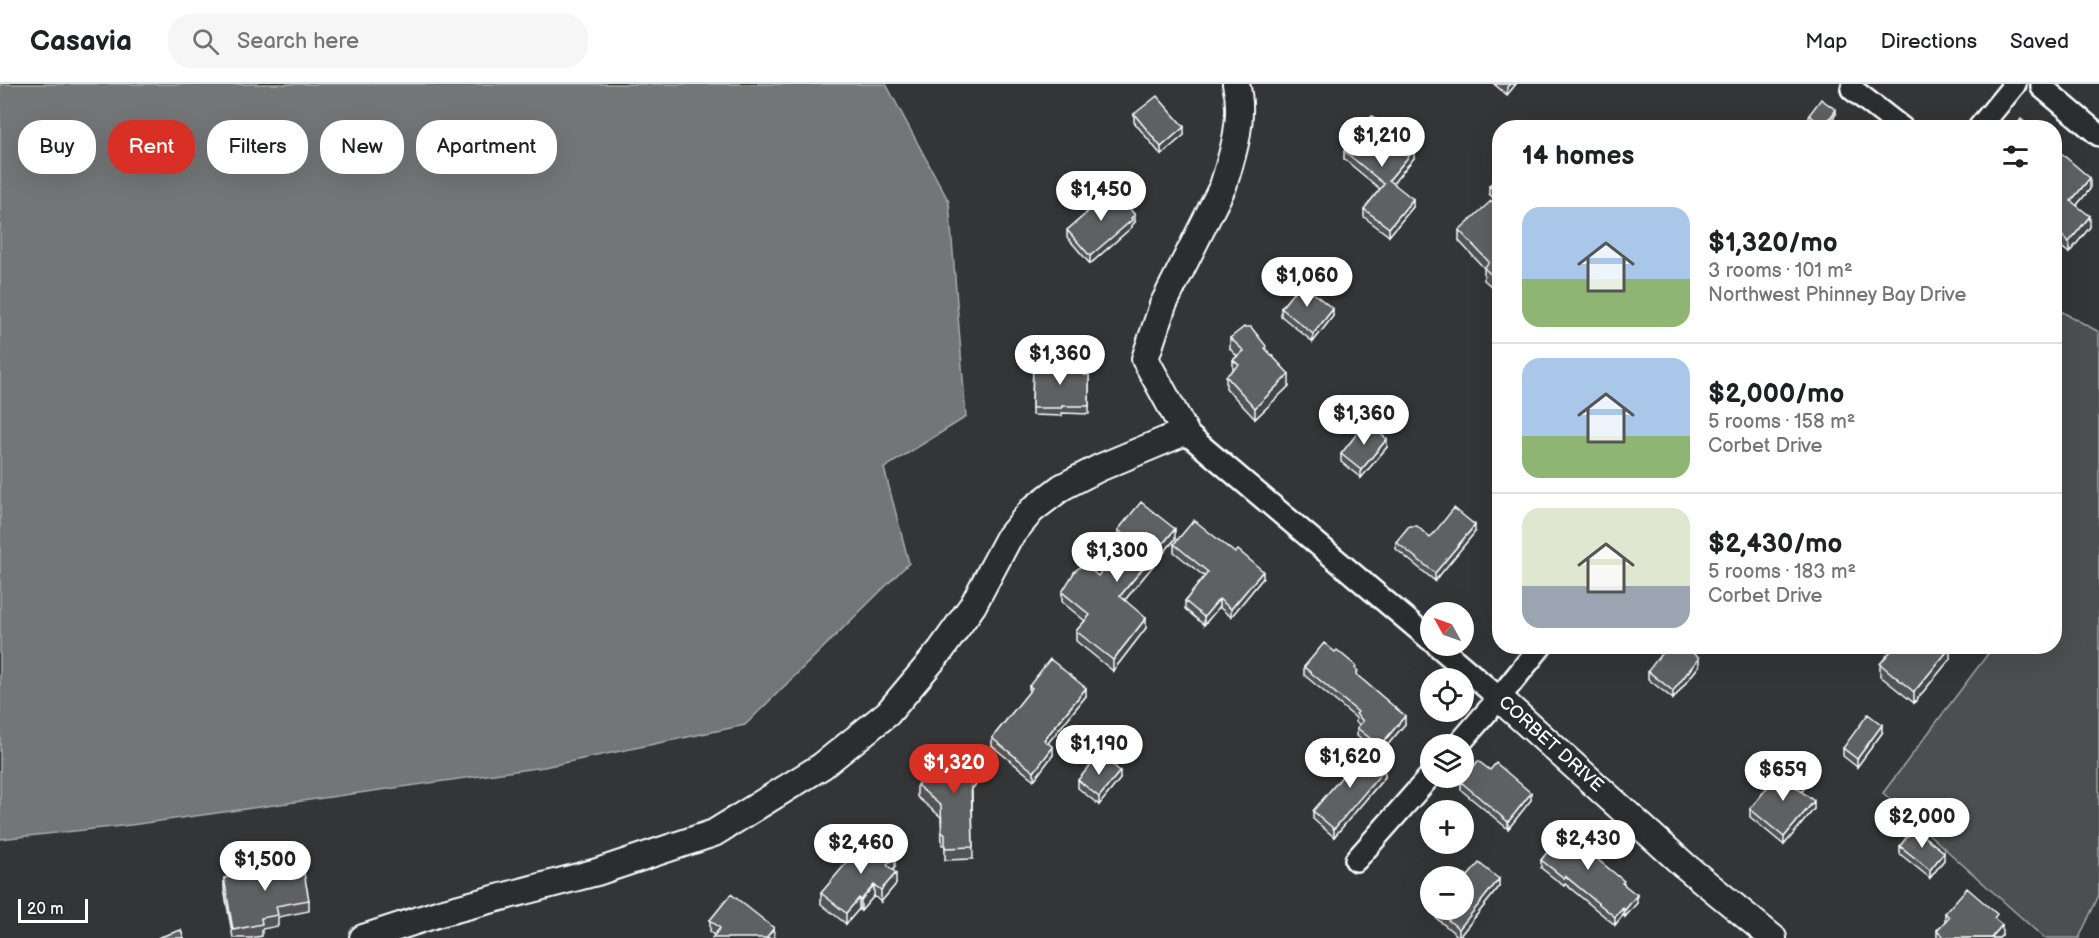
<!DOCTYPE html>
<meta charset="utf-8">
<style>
body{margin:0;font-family:"Balsamiq Sans",sans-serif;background:#f6f6f6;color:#202124;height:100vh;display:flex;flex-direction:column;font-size:22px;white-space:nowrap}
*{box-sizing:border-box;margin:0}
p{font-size:20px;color:#757577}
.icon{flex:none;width:33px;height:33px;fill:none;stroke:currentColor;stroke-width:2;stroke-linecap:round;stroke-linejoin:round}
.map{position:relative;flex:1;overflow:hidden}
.sheet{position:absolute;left:1492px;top:36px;width:570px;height:534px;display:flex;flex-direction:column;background:#fff;border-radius:24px;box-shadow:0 6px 24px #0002}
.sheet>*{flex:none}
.top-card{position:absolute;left:18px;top:36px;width:570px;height:54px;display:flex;gap:12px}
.needle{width:39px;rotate:310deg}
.controls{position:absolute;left:1420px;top:518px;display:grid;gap:12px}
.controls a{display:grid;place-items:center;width:54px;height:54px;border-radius:50%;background:#fff;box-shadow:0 6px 24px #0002;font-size:30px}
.scale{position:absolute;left:18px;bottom:15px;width:70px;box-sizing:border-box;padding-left:6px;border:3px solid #fff;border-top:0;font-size:16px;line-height:21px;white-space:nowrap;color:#fff;-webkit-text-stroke:4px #2a2d2e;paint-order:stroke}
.price{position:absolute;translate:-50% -51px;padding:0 14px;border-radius:21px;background:#fff;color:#222;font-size:20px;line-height:39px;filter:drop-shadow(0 2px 3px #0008)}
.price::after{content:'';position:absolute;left:50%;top:36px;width:18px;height:14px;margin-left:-9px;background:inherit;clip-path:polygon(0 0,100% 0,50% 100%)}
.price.current{background:#d93025;color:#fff}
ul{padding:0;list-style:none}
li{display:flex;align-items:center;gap:18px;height:150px;padding:0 30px}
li+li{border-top:2px solid #e0e0e0}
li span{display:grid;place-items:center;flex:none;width:168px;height:120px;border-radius:18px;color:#555}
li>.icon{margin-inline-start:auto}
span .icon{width:72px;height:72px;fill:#fffc;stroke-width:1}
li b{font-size:26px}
h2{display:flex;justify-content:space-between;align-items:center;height:72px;padding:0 30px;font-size:26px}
.tag{padding:0 21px;border-radius:24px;background:#fff;box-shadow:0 6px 24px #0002;font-size:21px;line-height:54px}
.tag.current{background:#d93025;color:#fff}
header{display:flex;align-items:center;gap:36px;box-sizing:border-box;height:84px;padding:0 30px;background:#fff;border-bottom:2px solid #e0e0e0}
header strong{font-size:28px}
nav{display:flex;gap:33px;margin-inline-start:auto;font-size:21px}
.search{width:420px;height:54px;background:#f6f6f6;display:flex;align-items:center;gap:15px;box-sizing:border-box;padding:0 21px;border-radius:24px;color:#757577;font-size:22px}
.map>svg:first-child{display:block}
.green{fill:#4c4f50;stroke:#a6a7a8;stroke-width:1.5}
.water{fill:#737576;stroke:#abacad;stroke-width:1.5}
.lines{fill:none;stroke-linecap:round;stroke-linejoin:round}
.minor-casing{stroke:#fff;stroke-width:26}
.tertiary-casing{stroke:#fff;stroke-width:30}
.minor{stroke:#2a2d2e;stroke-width:21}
.tertiary{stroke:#2a2d2e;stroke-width:26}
.wall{fill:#525354;stroke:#fff;stroke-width:1.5}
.shaded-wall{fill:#424445;stroke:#fff;stroke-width:1.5}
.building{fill:#5f6162;stroke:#fff;stroke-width:1.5}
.labels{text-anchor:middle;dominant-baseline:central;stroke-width:4.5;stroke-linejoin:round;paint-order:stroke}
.street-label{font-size:18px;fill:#fff;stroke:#2a2d2e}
</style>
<header>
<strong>Casavia</strong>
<div class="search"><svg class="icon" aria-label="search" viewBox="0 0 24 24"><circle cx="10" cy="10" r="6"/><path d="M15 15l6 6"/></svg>Search here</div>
<nav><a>Map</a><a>Directions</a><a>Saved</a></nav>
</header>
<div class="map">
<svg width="2099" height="854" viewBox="0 0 2099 854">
<rect width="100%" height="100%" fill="#333536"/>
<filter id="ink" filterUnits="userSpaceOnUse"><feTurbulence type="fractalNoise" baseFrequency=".0167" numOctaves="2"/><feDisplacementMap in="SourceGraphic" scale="12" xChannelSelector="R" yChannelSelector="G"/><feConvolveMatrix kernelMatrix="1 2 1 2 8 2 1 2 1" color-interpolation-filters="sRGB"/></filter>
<g filter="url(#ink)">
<!-- green -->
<path class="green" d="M2055,224l44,24v563l-20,43h-35l-161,-145 110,-146 62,-1v-83l4,-5 -4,-6z"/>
<!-- water -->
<path class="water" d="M0,0h886l63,118 17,215 -82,51 25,95 -164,162 -201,42 -413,58 -131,14z"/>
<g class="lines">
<defs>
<path id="minor" d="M2042,0v3l57,48
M1852,5l50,39
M1979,44l36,-44
M1185,348l246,208
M1437,561l62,53
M1459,660l40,-46 42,-52
M1356,776l75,-85"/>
<path id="tertiary" d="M1499,614l185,167 89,73
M363,854l77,-25 157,-41 117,-39 108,-67 66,-53 53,-63 32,-45 35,-66 24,-29 30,-23 37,-19 86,-36 -40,-73 18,-54 60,-119c10,-32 22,-69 13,-102"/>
</defs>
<!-- minor casing -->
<use href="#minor" class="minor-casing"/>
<!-- tertiary casing -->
<use href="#tertiary" class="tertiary-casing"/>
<!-- minor -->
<use href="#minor" class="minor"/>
<!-- tertiary -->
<use href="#tertiary" class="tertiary"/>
</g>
<!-- wall -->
<path class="wall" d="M1494,0h22l-9,11z
M1134,30l50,21 -23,20 -27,-33z
M1836,30l-10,14h-6l-11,-9v-4z
M2055,64l35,41 -13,16 13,22 -21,26 -14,-11z
M1344,67l70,7 -21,25 20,24 -24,29 -25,-19v-8l16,-20 -36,-30z
M1500,90v30l-11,-10v-8z
M1086,126l49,12 -3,3v2l-42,37 -23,-27v-7l19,-16z
M1500,127v83l-16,-14v-12l-25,-27v-11z
M1281,224l52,8 -20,26 -32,-26z
M1230,254l36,12 23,36 -34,33 -29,-31v-12l7,-6v-10l4,-4 -7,-7z
M1033,278l51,13h5v39l-27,-1v3l-30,-1z
M1387,363l-26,31 -20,-16v-8z
M1118,446l57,9 -50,61 21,28 -33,43 -37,-30v-10l9,-10 -23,-19v-10l36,-16 25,-31 -5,-5z
M1475,448l-40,49 -39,-32v-7z
M1174,460l89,34 -32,39 -12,-10 -15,18 -19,-16v-8l20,-24 -31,-25z
M1890,562h58l2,13 -36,44 -34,-27v-12l13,-15z
M1335,568l21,18 2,6 47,48 -25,30 -23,-18v-8l3,-3 -4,-3v-4l-52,-43v-8z
M1699,582l-26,33 -25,-20v-8z
M1029,602l57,10 -38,47 5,12 -19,25 -42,-34v-8l37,-46z
M1882,649l-25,34 -14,-11v-8z
M950,674l33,19 -11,12 1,70 -28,1v-15h-3l-1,-28 -24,-20v-12z
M1384,684l1,9 -51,60 -21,-18v-8z
M1490,686l41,30 -23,29 -47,-39v-8z
M1120,695l-21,26 -21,-17v-8z
M1804,705l-3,2 13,18 -30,36 -34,-28v-8z
M1900,762l44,14 -14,18 -30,-24z
M1593,765l-3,4 34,31 13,19 -12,14 -2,-2 -8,10 -50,-41 -1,2 -23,-18v-8z
M259,778l22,3 28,35v11l-31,6v9l-16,3v7l-11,2h-18l-9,-49v-11l35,-6z
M895,783l-2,3 3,14 -15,18 -7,-6 -13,15 -2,-2 -13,15 -25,-20v-11z
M1468,792l31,11 -40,50 -23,-19v-8z
M1945,829l52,8 5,14 -3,3h-62v-8l8,-8z
M710,836l64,18 -60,-3 -4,-3z"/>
<!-- shaded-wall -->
<path class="shaded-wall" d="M1510,0h6l-9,11v-8z
M1836,26v4l-10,14h-2z
M1184,43v8l-23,20v-8z
M1414,66v8l-25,30v-8z
M2090,94v11l-19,23v-11z
M1413,115v8l-24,29v-8z
M1135,131v7l-3,3v2l-42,37v-8z
M2090,132v11l-21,26v-11z
M1333,225v7l-20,26v-8z
M1289,290v12l-34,33v-11z
M1387,355v8l-26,31v-8z
M1475,441v7l-40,49v-8z
M1175,445v10l-55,67v-10z
M1263,487v7l-32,39v-8z
M1219,515v8l-15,18v-8z
M1146,534v10l-33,43v-11z
M1950,564v11l-36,44v-11z
M1699,574v8l-26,33v-8z
M1086,604v8l-42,52v-8z
M1405,632v8l-25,30v-8z
M1882,641v8l-25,34v-8z
M1053,663v8l-19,25v-8z
M983,681v12l-12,12v-11z
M1384,681l1,12 -51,60v-8z
M1120,687v8l-21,26v-8z
M1804,697v8l-7,7v-8z
M1531,709v7l-23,29v-7z
M1814,717v8l-30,36v-8z
M1593,757v8l-7,9v-8z
M1944,768v8l-14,18v-8z
M895,772v11l-8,10v-12z
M896,789v11l-15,18v-12z
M1499,795v8l-40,50v-8z
M874,801v11l-13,15v-11z
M1637,811v8l-12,14v-7z
M859,814v11l-13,15v-11z
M1623,824v7l-8,10v-8z
M2002,841v10l-3,3h-8z
M774,844v10h-8z"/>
<!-- building -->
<path class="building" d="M1157,12l27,31 -23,20 -27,-33z
M1821,15l15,11 -12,16 -15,-11z
M1372,32l42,34 -25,30 24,19 -24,29 -25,-19 20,-25 -40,-33z
M2021,35l10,9h-17z
M2055,64l35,30 -19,23 19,15 -21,26 -14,-12z
M1500,90v22l-11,-10z
M1112,104l23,27 -4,3 1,2 -42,36 -23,-26 21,-18 -2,-2z
M1491,117l9,10v72l-16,-15 5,-6 -30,-32z
M1301,199l32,26 -20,25 -32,-26z
M1244,243h7l15,19 -1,2 24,26 -34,34 -29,-32 13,-11 -6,-5 11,-9 -14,-13z
M1033,278l51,3v10h5v31h-27v2h-30z
M1366,338l21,17 -26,31 -20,-16z
M1141,418l34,27 -55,67 26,22 -33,42 -37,-29 14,-16 -28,-23 13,-21 9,-7 14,12 30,-38 -10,-8z
M1454,424l21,17 -40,48 -39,-31 13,-16h8l13,12z
M1194,436l41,33 3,-3 25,21 -32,38 -12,-10 -15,18 -19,-16 23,-29 -34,-28z
M1324,559l11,9 2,-2 19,16 -1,2 3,3 -2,3 49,42 -25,30 -23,-18 6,-7 -7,-7 2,-2 -54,-45z
M1667,562h17l15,12 -26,33 -25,-20z
M1895,562h53l2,2 -36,44 -34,-28z
M1050,575l36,29 -42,52 9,7 -19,25 -42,-34 40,-50 -3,-2z
M1868,630l14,11 -25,34 -14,-11z
M960,662l23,19 -12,13 2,69 -28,1v-14l-3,-1 -1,-27 -24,-21 27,-32 6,5z
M1365,665l19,16 -2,2 3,2 -51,60 -21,-18z
M1100,670l20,17 -21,26 -21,-17z
M1478,677l12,9 6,-7 35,30 -23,29 -47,-40z
M1785,681l19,16 -7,7 17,13 -30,36 -34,-28z
M1570,740l23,17 -7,9 38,31 -2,2 15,12 -12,15 -2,-2 -8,9 -50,-41 -1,2 -23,-18z
M1913,744l31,24 -14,18 -30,-24z
M870,751l25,21 -8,9 9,8 -15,17 -7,-5 -13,15 -2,-2 -13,15 -25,-20z
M280,774l1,7 21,-3 7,38 -33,6 2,9 -17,3 1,6 -29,6 -9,-52 37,-7 -2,-9z
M1479,779l20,16 -40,50 -23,-19 1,-1h27v-33l1,-2 3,2z
M1967,804l30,26 -3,4 8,7 -11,13h-46l-8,-8 12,-13 -4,-4z
M731,810l43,34 -8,10h-54l8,-10 -10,-8z
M181,846l3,8h-27z"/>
</g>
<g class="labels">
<!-- street labels -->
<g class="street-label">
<text transform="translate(1551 660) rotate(42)">CORBET DRIVE</text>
</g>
</g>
</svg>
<div class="controls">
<a><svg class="needle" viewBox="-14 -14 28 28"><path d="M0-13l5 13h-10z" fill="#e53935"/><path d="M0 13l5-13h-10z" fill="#757577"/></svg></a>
<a><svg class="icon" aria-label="locate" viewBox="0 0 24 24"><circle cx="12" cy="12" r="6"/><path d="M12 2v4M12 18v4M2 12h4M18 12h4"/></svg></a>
<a><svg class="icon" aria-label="layers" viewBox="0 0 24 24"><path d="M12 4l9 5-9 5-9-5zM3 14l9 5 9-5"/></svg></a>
<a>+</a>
<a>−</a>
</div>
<div class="scale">20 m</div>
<b class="price" style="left:1382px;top:84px">$1,210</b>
<b class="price" style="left:1101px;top:138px">$1,450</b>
<b class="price" style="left:1307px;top:224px">$1,060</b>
<b class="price" style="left:1060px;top:302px">$1,360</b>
<b class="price" style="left:1364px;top:362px">$1,360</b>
<b class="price" style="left:1117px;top:499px">$1,300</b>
<b class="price" style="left:1099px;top:692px">$1,190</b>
<b class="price" style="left:1350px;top:705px">$1,620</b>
<b class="price current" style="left:954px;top:711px">$1,320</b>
<b class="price" style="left:1783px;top:718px">$659</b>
<b class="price" style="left:1922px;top:765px">$2,000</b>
<b class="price" style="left:1588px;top:787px">$2,430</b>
<b class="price" style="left:861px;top:791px">$2,460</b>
<b class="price" style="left:265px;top:808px">$1,500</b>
<div class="top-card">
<a class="tag">Buy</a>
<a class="tag current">Rent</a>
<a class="tag">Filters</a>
<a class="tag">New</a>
<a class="tag">Apartment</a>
</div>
<section class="sheet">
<h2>14 homes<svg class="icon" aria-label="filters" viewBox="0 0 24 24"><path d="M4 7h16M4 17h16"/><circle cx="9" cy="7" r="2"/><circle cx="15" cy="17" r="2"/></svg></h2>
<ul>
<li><span style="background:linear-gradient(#a9c7e8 60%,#8fb573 0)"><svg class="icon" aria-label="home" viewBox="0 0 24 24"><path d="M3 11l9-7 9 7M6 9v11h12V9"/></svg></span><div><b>$1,320/mo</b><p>3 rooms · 101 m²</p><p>Northwest Phinney Bay Drive</p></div></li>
<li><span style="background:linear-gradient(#a9c7e8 65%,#8fb573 0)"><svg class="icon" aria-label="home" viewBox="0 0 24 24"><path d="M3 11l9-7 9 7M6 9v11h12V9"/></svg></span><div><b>$2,000/mo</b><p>5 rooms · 158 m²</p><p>Corbet Drive</p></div></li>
<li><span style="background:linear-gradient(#dfe7d0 65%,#9aa5b1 0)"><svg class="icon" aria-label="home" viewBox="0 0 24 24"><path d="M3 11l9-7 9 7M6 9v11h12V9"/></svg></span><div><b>$2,430/mo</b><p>5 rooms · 183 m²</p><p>Corbet Drive</p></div></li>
</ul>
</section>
</div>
